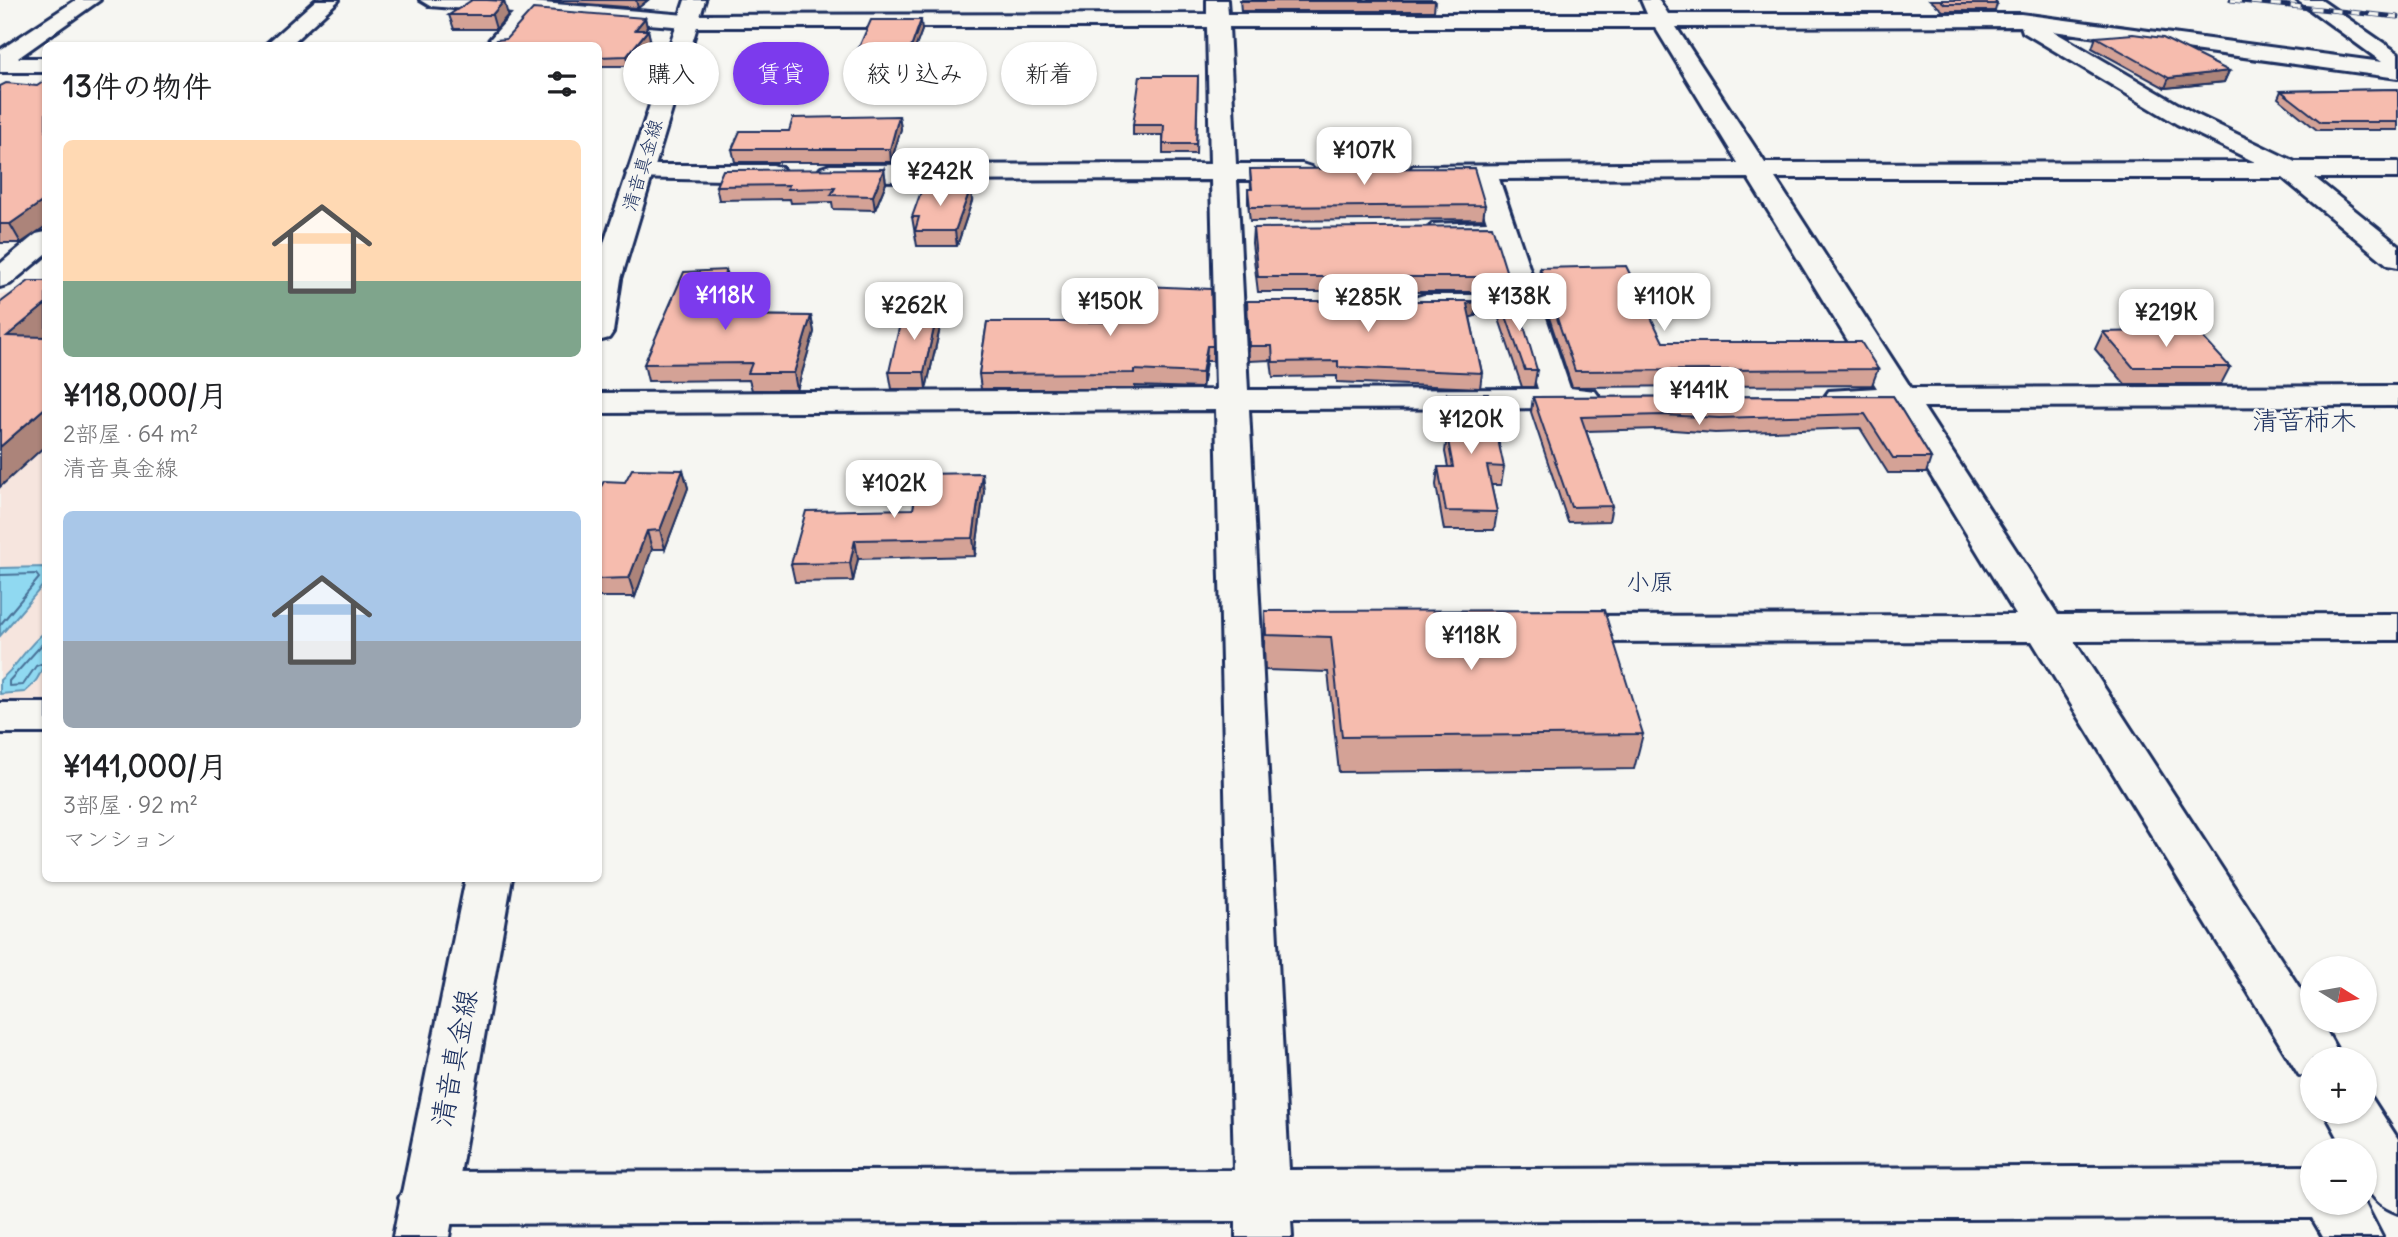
<!DOCTYPE html>
<html lang="ja">
<meta charset="utf-8">
<style>
body{margin:0;font-family:Delius,"Klee One",sans-serif;background:#f6f6f6;color:#202124;height:100vh;display:flex;flex-direction:column;font-size:26px;white-space:nowrap}
*{box-sizing:border-box;margin:0}
p{font-size:23px;color:#757577}
.icon{flex:none;width:38px;height:38px;fill:none;stroke:currentColor;stroke-width:2;stroke-linecap:round;stroke-linejoin:round}
.map{position:relative;flex:1;overflow:hidden}
.drawer{position:absolute;left:42px;top:42px;width:560px;height:840px;display:flex;flex-direction:column;background:#fff;border-radius:10px;box-shadow:0 2px 5px #0004}
.drawer>*{flex:none}
.guide{position:absolute;left:623px;top:42px;width:665px;height:63px;display:flex;gap:14px}
.needle{width:46px;rotate:101deg}
.buttons{position:absolute;left:2300px;top:956px;display:grid;gap:14px}
.buttons a{display:grid;place-items:center;width:77px;height:77px;border-radius:50%;background:#fff;box-shadow:0 2px 5px #0004;font-size:35px}
.price{position:absolute;translate:-50% -60px;padding:0 16px;border-radius:14px;background:#fff;color:#222;font-size:23px;line-height:46px;filter:drop-shadow(0 2px 4px #0008)}
.price::after{content:'';position:absolute;left:50%;top:42px;width:21px;height:16px;margin-left:-10px;background:inherit;clip-path:polygon(0 0,100% 0,50% 100%)}
.price.current{background:#7c3aed;color:#fff}
ul{padding:0;list-style:none}
li{display:grid;align-content:center;gap:14px;height:371px;padding:0 21px}
li span{display:grid;place-items:center;height:217px;border-radius:10px;color:#555}
li>.icon{margin-inline-start:auto}
span .icon{width:126px;height:126px;fill:#fffc;stroke-width:1}
li b{font-size:30px}
h2{display:flex;justify-content:space-between;align-items:center;height:84px;padding:0 21px;font-size:30px}
.tag{padding:0 24px;border-radius:32px;background:#fff;box-shadow:0 2px 5px #0004;font-size:24px;line-height:63px}
.tag.current{background:#7c3aed;color:#fff}
.map>svg:first-child{display:block}
.built{fill:#f6e5de}
.water{fill:#90d9f1;stroke:#6195b6;stroke-width:2}
.lines{fill:none;stroke-linecap:round;stroke-linejoin:round}
.shore{stroke:#4a7399;stroke-width:2}
.street-casing{stroke:#1b2f5e;stroke-width:6}
.secondary-casing{stroke:#1b2f5e;stroke-width:6}
.street{fill:#f6f6f2;fill-rule:evenodd}
.secondary{fill:#f6f6f2;fill-rule:evenodd}
.rail-casing{stroke:#1b2f5e;stroke-width:5}
.rail{stroke:#f6f6f2;stroke-width:3.5;stroke-dasharray:10;stroke-linecap:butt}
.wall{fill:#d4a296;stroke:#1b2f5e;stroke-width:2}
.shaded-wall{fill:#ac847a;stroke:#1b2f5e;stroke-width:2}
.building{fill:#f6bcae;stroke:#1b2f5e;stroke-width:2}
.labels{text-anchor:middle;dominant-baseline:central;stroke-width:5;stroke-linejoin:round;paint-order:stroke}
.far-street-label{font-size:19px;fill:#1b2f5e;stroke:#f6f6f2}
.neighbourhood-label{font-size:24px;fill:#1b2f5e;stroke:#f6f6f2}
.quarter-label{font-size:26px;fill:#1b2f5e;stroke:#f6f6f2}
.near-street-label{font-size:28px;fill:#1b2f5e;stroke:#f6f6f2}
</style>
<div class="map">
<svg width="2398" height="1237" viewBox="0 0 2398 1237">
<rect width="100%" height="100%" fill="#f6f6f2"/>
<filter id="ink" filterUnits="userSpaceOnUse"><feTurbulence type="fractalNoise" baseFrequency=".0143" numOctaves="2"/><feDisplacementMap in="SourceGraphic" scale="14" xChannelSelector="R" yChannelSelector="G"/><feConvolveMatrix kernelMatrix="1 2 1 2 8 2 1 2 1" color-interpolation-filters="sRGB"/></filter>
<g filter="url(#ink)">
<!-- built -->
<path class="built" d="M0,294h45v407h-45z"/>
<!-- water -->
<path class="water" d="M45,567v16l-45,53v-68z
M45,632c1,25 1,43 -20,60l-25,2v-14c19,-15 26,-34 45,-48z"/>
<g class="lines">
<!-- shore -->
<path class="shore" d="M0,575l36,-1 3,4 -39,47
M46,640l-37,41v5l14,-1 13,-19 10,-4"/>
<defs>
<path id="street" d="M76,0h24l-82,58h28v14h-46v-22z
M316,0h23l-50,46h-25z
M420,0h87l179,15 521,-1v-14h20l1,14h419l-6,-14h18l9,14h353l361,48 -85,-62h24l77,53v25l-345,-47 142,83 100,48h103v16h-83l83,67v22l-10,-2 -105,-87h-508l136,210 487,-2v20l-475,1 135,208 340,-1v26l-324,1 238,366v13h8l22,39h-30v20l-13,-4 -267,-434 -473,1 -14,-4 -5,-9 5,-9 14,-4 457,-1 -127,-208 -60,-2 -5,-7 5,-7 48,-3 -129,-210 -249,1 71,209 25,3 5,7 -5,7 -11,3 -335,1 40,761 1023,-4v36h52l18,35h-59l-11,-19 -1021,3 1,16h-56v-16l-809,3 -19,-8 -9,-18 9,-18 19,-8 807,-2 -18,-760 -618,3v-20l618,-3 -5,-210 -381,1 -9,-3 -4,-5 4,-5 9,-3 380,-1 -3,-137h-521l-152,-12 -27,31h-23l29,-33 -83,-7zM1229,27h426l83,136 -325,3 -4,5 4,5 60,3 14,43 -55,2 -4,6 4,6 60,2 17,57h-85l-10,3 -5,6 5,6 10,3h91l23,76 -290,1 -11,-210h65l9,-3 4,-5 -4,-5 -9,-3h-66zM1676,27l345,-1 2,6 154,92 78,38 -490,1z
M639,165h134l9,3 4,5 -4,5 -9,3 -143,-3 -4,-5 4,-5z
M46,232v22l-36,30 -10,3v-23l36,-30z
M0,703h46v30h-46z
M2364,1093l5,1 29,45v74c-33,-13 -34,-30 -34,-63h-19l-21,-39h40z"/>
<path id="secondary" d="M685,0h20l-84,279 -8,53 -4,6 -11,3v-80z
M466,878h46l-63,359h-56z"/>
</defs>
<!-- street casing -->
<use href="#street" class="street-casing"/>
<!-- secondary casing -->
<use href="#secondary" class="secondary-casing"/>
<!-- street -->
<use href="#street" class="street"/>
<!-- secondary -->
<use href="#secondary" class="secondary"/>
<defs>
<path id="rail" d="M2231,0l167,17"/>
</defs>
<!-- rail casing -->
<use href="#rail" class="rail-casing"/>
<!-- rail -->
<use href="#rail" class="rail"/>
</g>
<!-- wall -->
<path class="wall" d="M534,0h114l-10,8z
M1240,0h194l1,1 -1,10h-193z
M1930,0h64l3,4 -2,7h-52z
M449,15h59l-12,14h-42z
M645,18l2,9 -2,3h3l2,9 -20,27h-32v-20z
M922,30l-13,35h-53l-1,-9z
M2096,37l133,34 -5,11 -59,6 -73,-40z
M1198,76l-2,78h-33v-19h-30v-10z
M0,86h37l-16,157h-21z
M2398,89v41h-81l-39,-32 3,-7z
M899,116l2,13 -10,33h-156l-3,-13 57,-18z
M884,169l2,14 -11,27 -42,-1 -1,-7 -41,1 -1,-4 -71,1 -3,-14z
M1250,169l235,36 -2,14 -233,2 -2,-18v-14h3z
M972,201l-15,45h-40l-5,-29z
M1253,228l255,49 -3,15h-247l-6,-49z
M1540,268l123,74 215,27 -6,16 -300,2 -34,-103z
M730,286l-13,29 94,1 3,16 -17,58h-45l-3,-10 -101,1 -4,-17z
M1500,299l37,71 -3,17h-12l-24,-71z
M1247,301h230l-2,15 -5,1 12,56 -2,15 -143,-6v-6l-64,1 -2,-17 -22,1z
M987,322l226,24v15h-7l-4,27 -67,-2v3h-154l-2,-15z
M940,328l-14,61h-34l-3,-17z
M2103,332l127,35 -9,17h-96l-30,-35z
M1447,394l57,73 -3,18h-10l6,27 -3,18h-50l-8,-45 2,-18h10l-3,-15 2,-17h4l-6,-23z
M1893,396l38,62 -5,15h-38l-28,-45 -145,5 -56,-4 -73,2 26,75 -3,15 -41,1 -37,-110 2,-15z
M683,470l5,18 -23,61h-13l-17,48h-37v-105l27,-10z
M984,491l-9,65 -117,3 -5,22 -58,1 -4,-18 122,-55z
M1265,611l378,123 -9,35 -295,3 -11,-100 -63,-2 -1,-24z"/>
<!-- shaded-wall -->
<path class="shaded-wall" d="M636,0h12l-10,8z
M504,1l4,14 -12,14 -4,-14z
M645,18l2,9 -9,12 -3,-9z
M921,20l1,10 -13,35 -1,-9z
M648,30l2,9 -20,27 -3,-10z
M2229,71l-5,11 -59,6 4,-10z
M899,116l2,13 -10,33 -1,-13z
M884,169l2,14 -11,27 -2,-14z
M971,187l1,14 -15,45 -2,-15z
M46,199v27l-25,17 -11,-19z
M726,270l4,16 -20,45 -4,-16z
M1477,301l-2,15 -10,3 2,-15z
M46,304v35l-39,-3z
M938,311l2,17 -14,61 -2,-17z
M811,316l3,16 -17,58 -3,-17z
M1207,346l-1,15 -4,27v-15z
M46,407v38l-46,42v-40z
M683,470l5,18 -23,61 -5,-19z
M982,473l2,18 -9,65 -2,-18z
M647,531l5,18 -17,48 -6,-19z
M855,540l3,19 -5,22 -3,-18z"/>
<!-- building -->
<path class="building" d="M472,0h15l17,1 -12,14h-43z
M1242,0h192l1,1h-193z
M1940,0h54l3,4h-52z
M533,9l112,9 -10,12h13l-21,26 -29,1v-11h-108l6,-6 10,-1z
M871,20h50l-13,36h-53z
M2133,34l30,4 66,33 -60,7 -73,-41z
M1140,76h58l-2,68h-33l1,-19h-31z
M46,80v119l-36,25h-10v-138l6,-3 31,3z
M2398,89v33h-77l-40,-31z
M899,116l-9,33h-158l8,-18h49l4,-13z
M1474,168l11,37 -235,2 -2,-18h4l-2,-20z
M884,169l-11,27 -42,-1 4,-7 -47,1 1,-4 -73,1 7,-16z
M923,186l48,1 -16,44h-40l4,-14h-7z
M1492,226l16,51h-250l-5,-49z
M1626,266l37,76h198l17,27 -303,2 -35,-103z
M726,270l-20,45 105,1 -17,57h-46l4,-10 -108,1 40,-92z
M29,281h17v23l-39,32 39,1v70l-46,40v-145h1z
M1122,285l89,4 2,57h-6l-5,27 -68,-3v3l-155,1 8,-52h127z
M1500,299h16l21,71h-12z
M1247,301h230l-10,3 15,69 -144,-6v-6l-65,1 -1,-16h-23z
M905,311h33l-14,61h-35l13,-57z
M2196,330l34,37h-97l-30,-35z
M1447,394h41l16,73 -17,-1 10,46 -51,-1 -8,-44h15l-6,-32h11z
M1893,396l38,62h-38l-28,-44 -146,4 -56,-3 -82,2 31,89 -41,1 -38,-110z
M632,469l51,1 -23,60 -13,1 -18,47 -31,1v-87l6,-11 21,1z
M982,473l-9,65 -118,2 -5,23 -59,1 15,-53 107,-2 7,-35z
M1604,610l39,124 -301,3 -11,-100 -65,-2 -1,-24z"/>
</g>
<g class="labels">
<!-- far-street labels -->
<g class="far-street-label">
<text transform="translate(642 165) rotate(-73)">清音真金線</text>
</g>
<!-- neighbourhood labels -->
<g class="neighbourhood-label">
<text x="1650" y="581">小原</text>
</g>
<!-- quarter labels -->
<g class="quarter-label">
<text x="2304" y="420">清音柿木</text>
</g>
<!-- near-street labels -->
<g class="near-street-label">
<text transform="translate(454 1058) rotate(-79)">清音真金線</text>
</g>
</g>
</svg>
<div class="buttons">
<a><svg class="needle" viewBox="-14 -14 28 28"><path d="M0-13l5 13h-10z" fill="#e53935"/><path d="M0 13l5-13h-10z" fill="#757577"/></svg></a>
<a>+</a>
<a>−</a>
</div>
<b class="price" style="left:1364px;top:187px">¥107K</b>
<b class="price" style="left:940px;top:208px">¥242K</b>
<b class="price current" style="left:725px;top:332px">¥118K</b>
<b class="price" style="left:1519px;top:333px">¥138K</b>
<b class="price" style="left:1664px;top:333px">¥110K</b>
<b class="price" style="left:1368px;top:334px">¥285K</b>
<b class="price" style="left:1110px;top:338px">¥150K</b>
<b class="price" style="left:914px;top:342px">¥262K</b>
<b class="price" style="left:2166px;top:349px">¥219K</b>
<b class="price" style="left:1699px;top:427px">¥141K</b>
<b class="price" style="left:1471px;top:456px">¥120K</b>
<b class="price" style="left:894px;top:520px">¥102K</b>
<b class="price" style="left:1471px;top:672px">¥118K</b>
<div class="guide">
<a class="tag">購入</a>
<a class="tag current">賃貸</a>
<a class="tag">絞り込み</a>
<a class="tag">新着</a>
</div>
<section class="drawer">
<h2>13件の物件<svg class="icon" aria-label="filters" viewBox="0 0 24 24"><path d="M4 7h16M4 17h16"/><circle cx="9" cy="7" r="2"/><circle cx="15" cy="17" r="2"/></svg></h2>
<ul>
<li><span style="background:linear-gradient(#ffd9b3 65%,#7fa58c 0)"><svg class="icon" aria-label="home" viewBox="0 0 24 24"><path d="M3 11l9-7 9 7M6 9v11h12V9"/></svg></span><div><b>¥118,000/月</b><p>2部屋 · 64 m²</p><p>清音真金線</p></div></li>
<li><span style="background:linear-gradient(#a9c7e8 60%,#9aa5b1 0)"><svg class="icon" aria-label="home" viewBox="0 0 24 24"><path d="M3 11l9-7 9 7M6 9v11h12V9"/></svg></span><div><b>¥141,000/月</b><p>3部屋 · 92 m²</p><p>マンション</p></div></li>
</ul>
</section>
</div>
